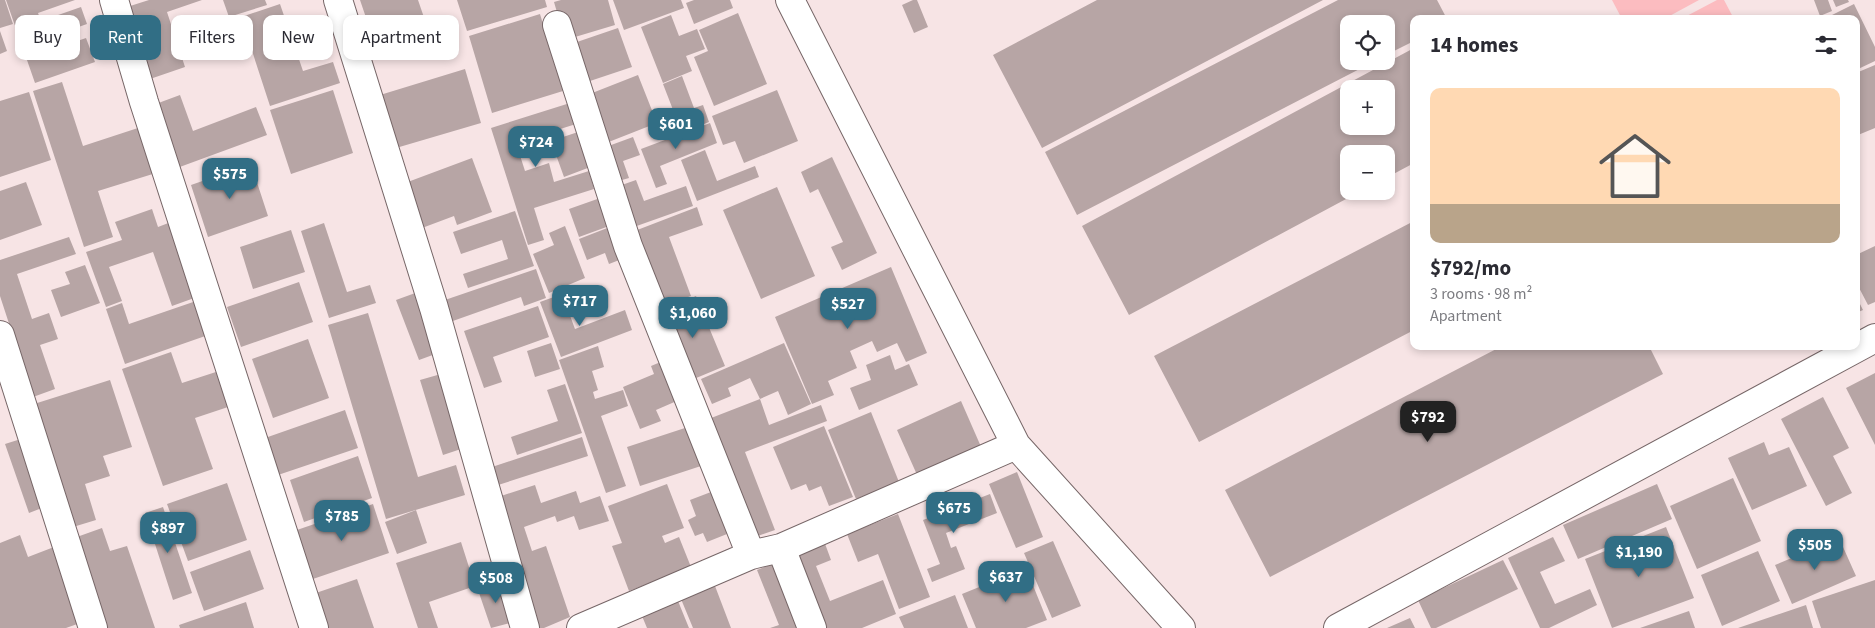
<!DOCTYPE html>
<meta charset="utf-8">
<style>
body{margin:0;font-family:"Source Sans 3",sans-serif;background:#f7f7f7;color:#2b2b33;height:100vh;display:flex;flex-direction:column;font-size:19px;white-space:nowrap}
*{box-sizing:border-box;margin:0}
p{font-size:16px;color:#7c7c81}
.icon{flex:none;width:28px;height:28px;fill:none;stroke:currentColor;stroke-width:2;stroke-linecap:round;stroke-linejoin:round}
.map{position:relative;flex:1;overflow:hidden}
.panel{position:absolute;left:1410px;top:15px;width:450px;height:335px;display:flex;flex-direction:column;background:#fff;border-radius:10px;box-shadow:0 2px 8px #0003}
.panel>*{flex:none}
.guide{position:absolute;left:15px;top:15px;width:475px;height:45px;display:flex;gap:10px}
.tools{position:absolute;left:1340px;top:15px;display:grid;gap:10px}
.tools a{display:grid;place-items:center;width:55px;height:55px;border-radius:10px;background:#fff;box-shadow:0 2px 8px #0003;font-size:25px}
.price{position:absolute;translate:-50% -42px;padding:0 11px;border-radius:10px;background:#316e85;color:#fff;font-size:16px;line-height:32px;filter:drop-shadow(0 1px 2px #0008)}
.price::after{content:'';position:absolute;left:50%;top:30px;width:15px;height:11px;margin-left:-8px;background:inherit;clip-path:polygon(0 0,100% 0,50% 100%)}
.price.current{background:#222;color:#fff}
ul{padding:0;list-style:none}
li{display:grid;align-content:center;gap:10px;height:265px;padding:0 20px}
li span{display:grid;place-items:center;height:155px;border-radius:10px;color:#555}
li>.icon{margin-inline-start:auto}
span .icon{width:90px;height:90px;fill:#fffc;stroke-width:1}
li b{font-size:21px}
h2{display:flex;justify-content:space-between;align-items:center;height:60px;padding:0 20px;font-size:21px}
.tag{padding:0 18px;border-radius:10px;background:#fff;box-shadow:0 2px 8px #0003;font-size:18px;line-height:45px}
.tag.current{background:#316e85;color:#fff}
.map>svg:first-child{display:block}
.green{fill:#fcbcc0}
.building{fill:#b7a5a5;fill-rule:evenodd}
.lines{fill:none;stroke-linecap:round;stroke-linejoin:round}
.minor-casing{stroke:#766667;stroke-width:30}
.minor{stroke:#fff;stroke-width:28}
</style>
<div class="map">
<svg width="1875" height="628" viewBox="0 0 1875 628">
<rect width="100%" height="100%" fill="#f7e4e5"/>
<!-- green -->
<path class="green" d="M1612,0h87l-35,19h-42z
M1717,0h7l10,19h-53z"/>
<!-- building -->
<path class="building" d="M0,0h5l8,24 -13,4z
M6,0h69l-37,13 3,8 40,-14 6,17 -40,14 4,12 35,-12 9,24 -60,21z
M149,0h53l-35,12 18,55 -35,12 -23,-72z
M223,0h42l2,5 -38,12z
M360,0h58l11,32 -52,18z
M457,0h88l2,7 -80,24z
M561,0h47l7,25 -50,15 -11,-38z
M613,0h68l3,8 -60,22z
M694,0h36l3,8 -39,16 -8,-21z
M913,0h4l11,27 -14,6 -12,-28z
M1097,0h226l-281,148 -49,-93z
M1338,0h99l10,19h-33v22l-28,14v-31h-37v37h26l-298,154 -32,-63z
M1814,0h14l4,11 -12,5z
M1833,0h15l1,2 -13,5z
M280,4l23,67 30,-9 7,21 -70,23 -29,-89z
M1854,4l21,43v14l-19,9v-51h-32z
M738,13l29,71 -53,22 -20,-49 14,-6 -9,-21z
M540,14l23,77 -71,22 -23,-77z
M671,15l8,21 18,-7 8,20 -19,7 6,15 -29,12 -22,-56z
M618,28l14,39 -42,14 -13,-39z
M0,31l7,20 -7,3z
M1414,48v115l-28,15v-24h-37v37h12l-232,124 -47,-89zM1349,89h37v37h-37z
M1875,65v63l-17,7 -2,-62z
M465,69l16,54 -85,25 -16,-53z
M638,75l19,48 -56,22 -19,-48z
M682,76l12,32 9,-3 6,17 -27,11 -19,-49z
M62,82l21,64 58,-19 15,46 -58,18 15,46 -29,10 -51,-156z
M333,90l20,63 -62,21 -21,-64z
M777,90l21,51 -54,22 -9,-22 -12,4 -11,-29z
M29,92l22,68 -51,17v-76z
M180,95l13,36 63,-24 11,28 -90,33 -24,-63z
M570,103l6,21 -60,19 9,28 24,-8 5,19 35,-11 5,18 -60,19 10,32 -16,5 -37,-117z
M710,123l7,20 -57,23 7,18 -11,4 -15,-39z
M581,131l12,35 -29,11 -13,-36z
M633,137l7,18 -17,6 6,17 -14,4 -12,-34z
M705,150l12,31 38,-15 4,11 -62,24 -16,-41z
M832,157l45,96 -35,17 -11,-23 12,-5 -25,-53 -8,4 -9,-21z
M472,158l20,54 -35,13 -3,-9 -32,12 -17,-45z
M251,164l17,52 -60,21 -17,-52z
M636,180l8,21 42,-15 7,20 -62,22 -15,-41z
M26,182l16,43 -42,15v-49z
M777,187l38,89 -54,23 -38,-89z
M603,197l9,28 -33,12 -10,-28z
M697,207l6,18 -34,12 22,59 -31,11 -28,-75z
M152,209l6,18 13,-5 26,75 -25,9 -19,-54 -44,15 13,34 -16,6 -20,-55 36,-12 -7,-18z
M515,211l19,55 -66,22 -5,-14 45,-15 -6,-19 -41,14 -8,-22z
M1414,221v109l-215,112 -45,-86z
M324,223l23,69 23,-7 6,18 -47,15 -28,-87z
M615,225l12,32 -18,7 -4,-11 -18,7 -8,-21z
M565,226l20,52 -36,15 -16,-39 21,-9 -5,-12z
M291,230l14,42 -52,17 -13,-42z
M69,237l7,17 -59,20 15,45 17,-6 9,26 -18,6 15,44 -22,8 -33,-101v-36z
M1875,246v56l-7,3 -12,-23v-27z
M85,265l15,38 -39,14 -10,-27 19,-6 -5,-12z
M891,267l36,86 -21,9 -9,-19 -20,9 -5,-11 -22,10 7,17 -29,13 6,14 -22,9 -37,-87z
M536,269l10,29 -22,8 -3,-9 -71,25 -8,-21z
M299,282l14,40 -72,25 -14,-40z
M418,292l23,60 -22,8 -23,-60z
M562,294l13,35 50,-19 7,20 -71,27 -21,-55z
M696,296l29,70 -36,15 -28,-70z
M1856,296l7,14 -7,3z
M199,300l12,34 -86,30 -19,-55 16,-6 7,21z
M538,306l11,31 -56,20 9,25 -18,6 -20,-57z
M368,313l50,164 38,-12 9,30 -79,24 -58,-194z
M308,339l21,59 -56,20 -21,-59z
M551,343l9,26 -25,8 -8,-26z
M784,343l27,61 -23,11 -10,-24 -18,8 -10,-21 -22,10 3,8 -19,8 -11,-25z
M598,346l6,21 -12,4 6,19 -5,2 2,7 28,-9 5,16 -27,10 25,70 -20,7 -47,-133z
M1502,346h147l14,28 -393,203 -45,-87z
M171,352l11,31 37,-12 12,35 -36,12 18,51 -50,17 -41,-117z
M890,355l5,15 14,-6 9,21 -59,25 -9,-22 21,-8 -5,-15z
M663,361l16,39 -23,10 5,11 -21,8 -17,-42 31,-13 -3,-8z
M1875,373v72l-29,-57z
M441,374l23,74 -21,7 -23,-75z
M110,380l22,67 -29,9 7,20 -25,8 11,36 -23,7 -39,-123z
M565,384l17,49 -65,22 -6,-18 47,-16 -11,-31z
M1823,397l26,51 -16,8 19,37 -26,13 -45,-87z
M760,399l9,26 52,-20 6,16 -82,31 30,78 -23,8 -46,-118z
M961,401l21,48 -64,28 -21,-47z
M345,410l13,38 -80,27 -13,-37z
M871,412l28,70 -43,17 -28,-69z
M824,426l29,71 -24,9 -8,-20 -12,5 -3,-7 -15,6 -18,-43z
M688,427l13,39 -61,20 -13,-39z
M582,437l6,19 -93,30 -6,-18z
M24,438l23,68 -18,7 -24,-69z
M1764,442l5,13 20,-8 18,39 -55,24 -24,-52z
M358,456l14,42 -68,24 -14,-42z
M1017,472l26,65 -27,11 -27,-64z
M1733,478l28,63 -64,28 -27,-63z
M227,483l20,57 -59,21 -21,-57z
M667,484l17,44 -22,8 3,7 14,-6 12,30 -62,24 -17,-45 10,-3 -14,-37z
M1657,484l15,35 -94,40 -15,-34z
M535,485l6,18 35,-12 4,12 20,-7 9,25 -30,9 -5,-14 -17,6 -2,-6 -31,11 8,24 14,-5 24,71 -26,11h-9l-37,-131z
M711,492l16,42 -20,8 -4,-9 -8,3 -7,-16 8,-4 -6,-16z
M990,494l7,19 -51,20 5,15 5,-2 9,23 -33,13 -5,-13 13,-5 -17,-44z
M373,504l16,49 -79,27 -16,-49z
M163,507l29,86 -19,7 -28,-87z
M416,510l11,33 -30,11 -12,-32z
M898,514l32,83 -31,12 -21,-55 -20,8 -11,-28z
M1666,527l28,71 -82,30 -27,-69z
M102,528l8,23 17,-5 28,82h-50l-31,-90z
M20,535l8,22 26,-10 29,75 -17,6h-66v-85z
M1553,537l12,24 -25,11 15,32 35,-15 7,16 -48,23h-9l-32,-70z
M1839,538l17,38 -64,28 -17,-39z
M824,541l7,19 -15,6 14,35 53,-21 13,34 -34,14h-40l-30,-74z
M1053,541l28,65 -29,12 -28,-65z
M461,542l14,44 -46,16 9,26h-20l-22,-65z
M250,550l14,39 -60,22 -14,-39z
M1758,551l22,50 -58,25 -21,-51z
M1503,560l15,29 -82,39h-5l-13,-28z
M775,563l25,65h-30l9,-3 -22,-55z
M1026,568l21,52 -21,8h-50l-14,-34z
M357,579l17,49h-55l-12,-32z
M500,580l14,42 -23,6 -14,-41z
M1875,580v48h-54l-9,-27z
M715,586l16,42h-38l-12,-29z
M955,595l13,33h-64l-5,-11z
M678,601l11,27h-42l-5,-12z
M246,602l8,26h-74l-1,-3z
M1806,605l7,23h-75z
M1689,611l6,17h-55z
M1410,618l5,10h-28z"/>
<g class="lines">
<defs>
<path id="minor" d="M114,0l30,102 170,526
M338,0l96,308 91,320
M790,0l226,445 165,183
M557,25l71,221 123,309
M0,335l93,293
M781,548l31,80
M581,628l170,-73 30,-7 235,-103
M1338,628l537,-290"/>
</defs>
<!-- minor casing -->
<use href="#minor" class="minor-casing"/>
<!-- minor -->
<use href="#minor" class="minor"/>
</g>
</svg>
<div class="tools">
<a><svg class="icon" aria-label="locate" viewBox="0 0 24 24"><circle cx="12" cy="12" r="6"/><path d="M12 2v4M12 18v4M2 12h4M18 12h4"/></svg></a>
<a>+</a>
<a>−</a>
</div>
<b class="price" style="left:676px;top:150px">$601</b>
<b class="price" style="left:536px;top:168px">$724</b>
<b class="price" style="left:230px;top:200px">$575</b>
<b class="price" style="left:580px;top:327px">$717</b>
<b class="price" style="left:848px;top:330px">$527</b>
<b class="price" style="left:693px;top:339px">$1,060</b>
<b class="price current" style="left:1428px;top:443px">$792</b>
<b class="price" style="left:954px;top:534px">$675</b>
<b class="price" style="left:342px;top:542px">$785</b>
<b class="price" style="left:168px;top:554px">$897</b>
<b class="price" style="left:1815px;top:571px">$505</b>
<b class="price" style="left:1639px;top:578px">$1,190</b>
<b class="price" style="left:1006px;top:603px">$637</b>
<b class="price" style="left:496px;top:604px">$508</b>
<div class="guide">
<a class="tag">Buy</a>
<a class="tag current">Rent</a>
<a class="tag">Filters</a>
<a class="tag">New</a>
<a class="tag">Apartment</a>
</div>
<section class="panel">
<h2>14 homes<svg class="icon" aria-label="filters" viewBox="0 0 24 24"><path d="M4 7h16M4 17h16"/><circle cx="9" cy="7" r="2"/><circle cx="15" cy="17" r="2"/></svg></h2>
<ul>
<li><span style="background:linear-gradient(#ffd9b3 75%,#b9a48a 0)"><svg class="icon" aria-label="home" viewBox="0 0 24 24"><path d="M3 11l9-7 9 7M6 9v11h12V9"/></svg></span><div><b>$792/mo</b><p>3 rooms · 98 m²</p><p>Apartment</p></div></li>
</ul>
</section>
</div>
